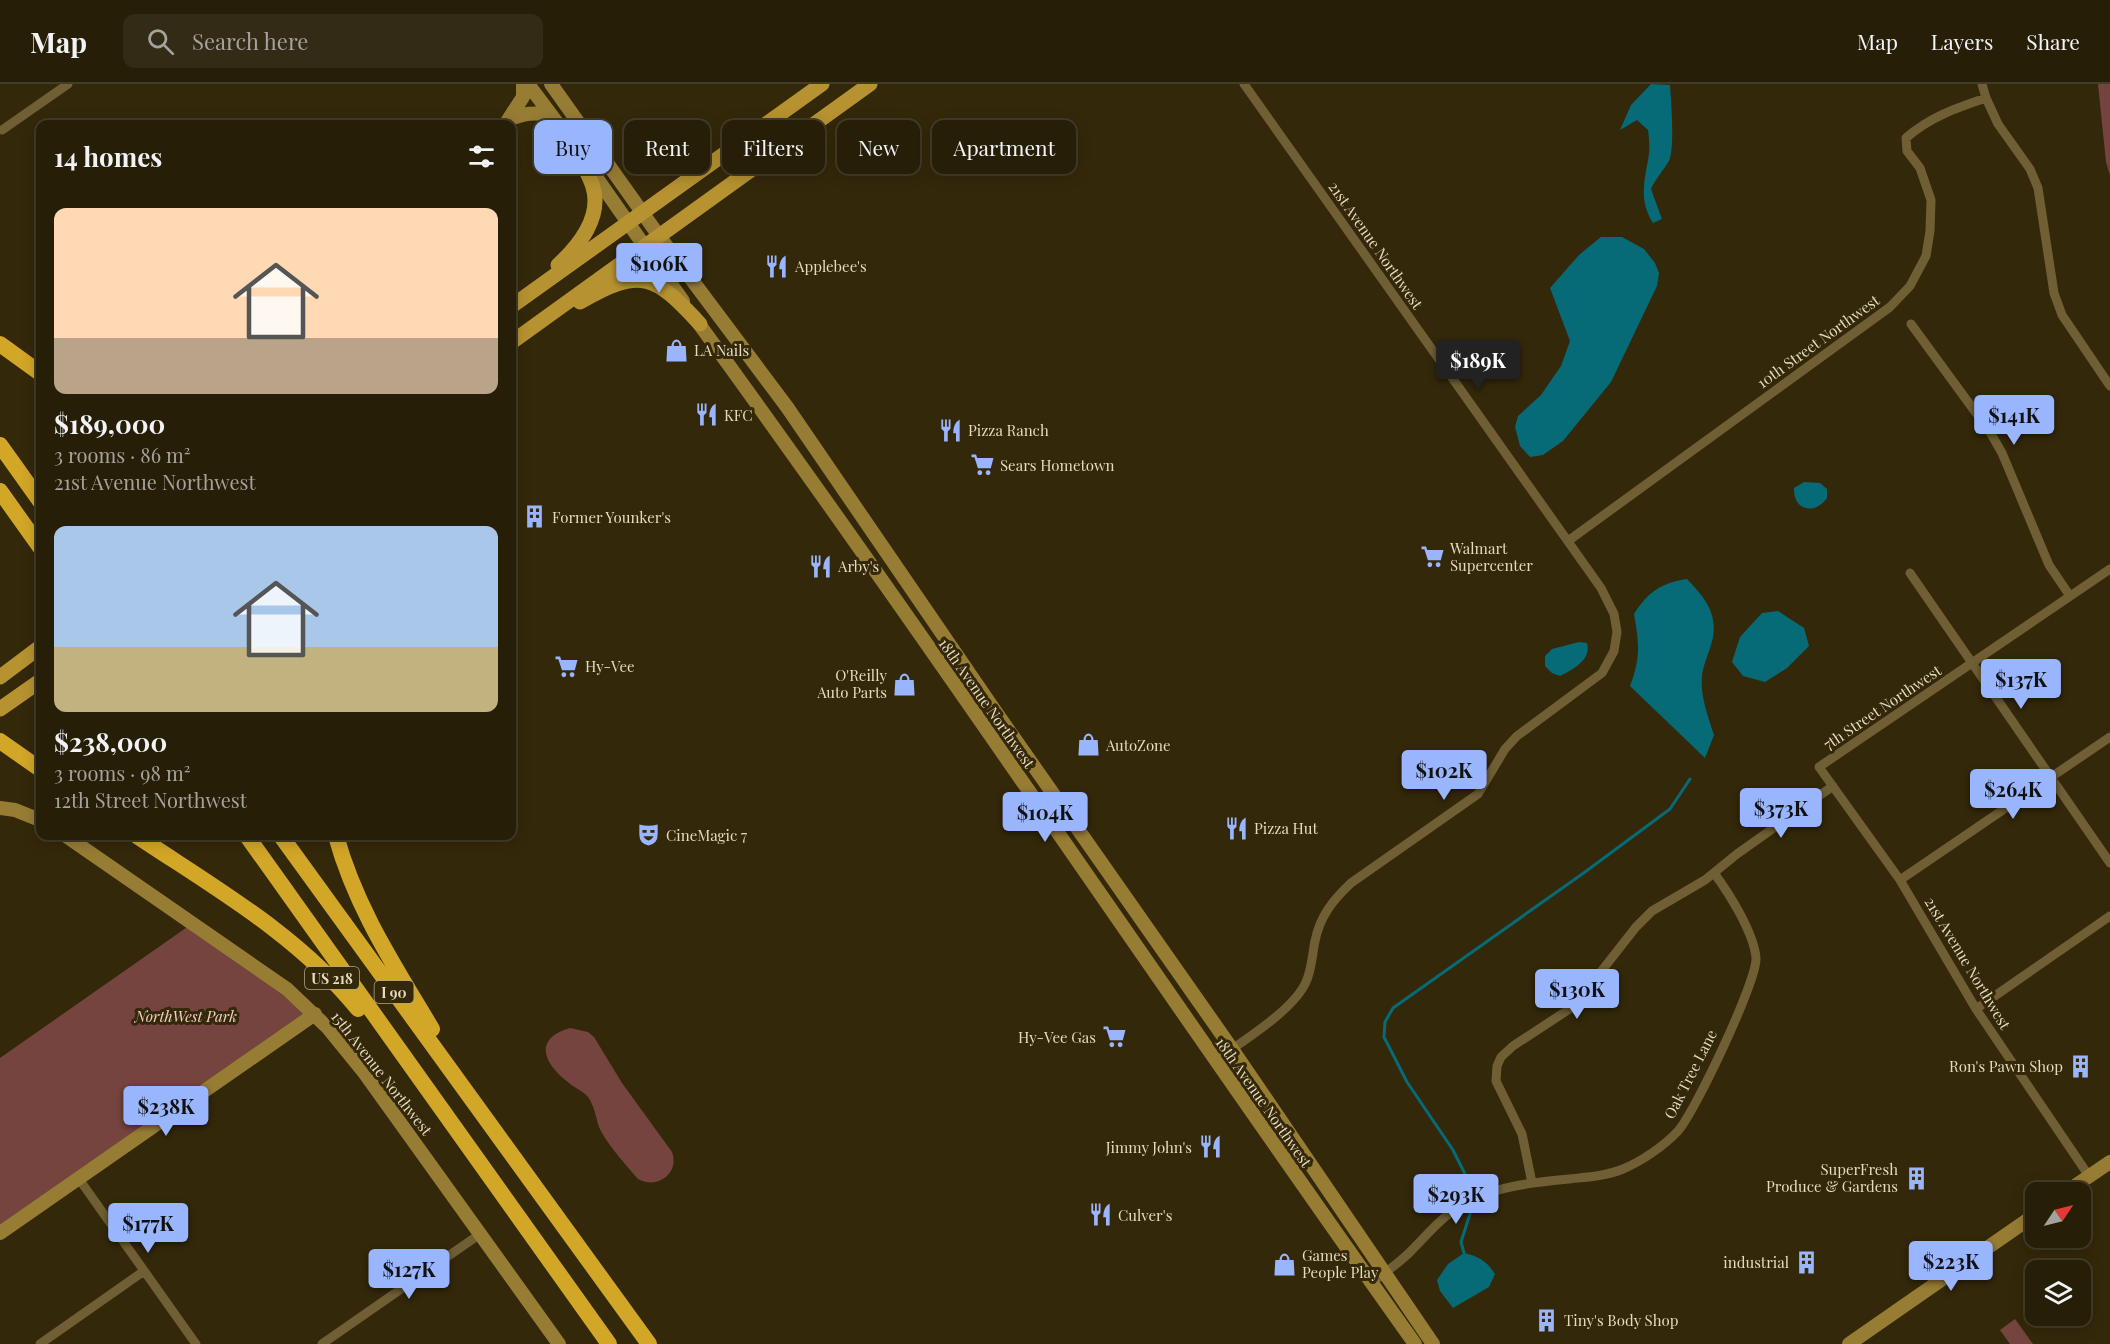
<!DOCTYPE html>
<meta charset="utf-8">
<style>
body{margin:0;font-family:"Playfair Display",serif;background:#332b16;color:#f1f3f6;height:100vh;display:flex;flex-direction:column;font-size:22px;white-space:nowrap}
*{box-sizing:border-box;margin:0}
p{font-size:20px;color:#a4a29c}
.icon{flex:none;width:33px;height:33px;fill:none;stroke:currentColor;stroke-width:2;stroke-linecap:round;stroke-linejoin:round}
.map{position:relative;flex:1;overflow:hidden}
.sheet{position:absolute;left:36px;top:36px;width:480px;height:720px;display:flex;flex-direction:column;background:#271e08;border-radius:12px;box-shadow:0 3px 15px #0003,0 0 0 2px #433c29}
.sheet>*{flex:none}
.guide{position:absolute;left:534px;top:36px;width:570px;height:54px;display:flex;gap:12px}
.needle{width:39px;rotate:55deg}
.fabs{position:absolute;left:2025px;top:1098px;display:grid;gap:12px}
.fabs a{display:grid;place-items:center;width:66px;height:66px;border-radius:12px;background:#271e08;box-shadow:0 3px 15px #0003,0 0 0 2px #433c29;font-size:30px}
.price{position:absolute;translate:-50% -51px;padding:0 14px;border-radius:6px;background:#99b5fd;color:#111;font-size:20px;line-height:39px;filter:drop-shadow(0 2px 3px #0008)}
.price::after{content:'';position:absolute;left:50%;top:36px;width:18px;height:14px;margin-left:-9px;background:inherit;clip-path:polygon(0 0,100% 0,50% 100%)}
.price.active{background:#222;color:#fff}
ul{padding:0;list-style:none}
li{display:grid;align-content:center;gap:12px;height:318px;padding:0 18px}
li span{display:grid;place-items:center;height:186px;border-radius:12px;color:#555}
li>.icon{margin-inline-start:auto}
span .icon{width:108px;height:108px;fill:#fffc;stroke-width:1}
li b{font-size:26px}
h2{display:flex;justify-content:space-between;align-items:center;height:72px;padding:0 18px;font-size:26px}
.tag{padding:0 21px;border-radius:12px;background:#271e08;box-shadow:0 3px 15px #0003,0 0 0 2px #433c29;font-size:21px;line-height:54px}
.tag.active{background:#99b5fd;color:#111}
header{display:flex;align-items:center;gap:36px;box-sizing:border-box;height:84px;padding:0 30px;background:#271e08;border-bottom:2px solid #433c29}
header strong{font-size:28px}
nav{display:flex;gap:33px;margin-inline-start:auto;font-size:21px}
.search{width:420px;height:54px;background:#332b16;display:flex;align-items:center;gap:15px;box-sizing:border-box;padding:0 21px;border-radius:12px;color:#a4a29c;font-size:22px}
.map>svg:first-child{display:block}
.green{fill:#75443e}
.water{fill:#066b77}
.lines{fill:none;stroke-linecap:round;stroke-linejoin:round}
.stream{stroke:#066b77;stroke-width:3}
.street{stroke:#705f34;stroke-width:9}
.secondary{stroke:#977c34;stroke-width:14}
.primary{stroke:#b69230;stroke-width:15}
.highway{stroke:#d2a627;stroke-width:16}
.labels{text-anchor:middle;dominant-baseline:central;stroke-width:6;stroke-linejoin:round;paint-order:stroke}
.shield{fill:#34280a;stroke:#b1a589;stroke-width:1.5}
.shield-label{font-size:14px;font-weight:bold;fill:#e7dbbf}
.street-label{font-size:15px;fill:#e7dbbf;stroke:#34280a}
.poi-label{font-size:15px;fill:#e7dbbf;stroke:#34280a;text-anchor:start}
.park-label{font-size:15px;font-style:italic;fill:#f5cec9;stroke:#34280a}
</style>
<header>
<strong>Map</strong>
<div class="search"><svg class="icon" aria-label="search" viewBox="0 0 24 24"><circle cx="10" cy="10" r="6"/><path d="M15 15l6 6"/></svg>Search here</div>
<nav><a>Map</a><a>Layers</a><a>Share</a></nav>
</header>
<div class="map">
<svg width="2110" height="1260" viewBox="0 0 2110 1260">
<rect width="100%" height="100%" fill="#34280a"/>
<!-- green -->
<path class="green" d="M2098,0h12v91l-4,-13z
M193,839l122,91 -315,211v-167z
M570,944l18,4 6,5 28,46 50,69c8,21 -15,38 -34,27 -12,-14 -32,-36 -39,-52 -3,-9 -4,-18 -9,-27 -4,-8 -14,-11 -21,-17 -25,-19 -37,-44 1,-55z
M2015,1235l18,25h-23l-10,-14z"/>
<!-- water -->
<path class="water" d="M1651,0l19,1c1,17 5,62 -1,76 -6,10 -13,17 -18,28l11,30 -9,4c-15,-23 -8,-44 -4,-69 1,-7 0,-16 -1,-24l-11,-10 -17,10 11,-25z
M1601,153h21l22,12 11,14 4,10 -2,13 -46,96 -48,59 -20,14 -13,2 -10,-11 -5,-19 3,-11 23,-21 20,-29 9,-25 -20,-53 29,-33z
M1804,398l16,1 7,6v9c-13,18 -34,12 -33,-10z
M1687,495c19,20 33,37 24,66 -3,10 -8,21 -9,31 -2,20 6,40 12,59l-9,23 -75,-72c11,-29 9,-43 4,-72 14,-22 27,-31 53,-35z
M1778,527l26,17 5,18 -22,22 -22,14 -22,-6 -11,-14 8,-25 22,-24z
M1579,558l8,1c5,17 -15,27 -27,33l-8,-3 -7,-7v-10l7,-7z
M1464,1169c14,3 23,8 31,21l-6,13 -36,21 -13,-17 -3,-11 11,-16z"/>
<g class="lines">
<!-- stream -->
<path class="stream" d="M1462,1110l-3,-10 7,-8 -13,-26 -46,-68 -23,-45 1,-15 8,-14 192,-136 85,-63 20,-30
M1464,1169l-3,-11 9,-28"/>
<!-- street -->
<path class="street" d="M1982,0l4,14 12,26 32,45 8,19 16,105 8,22 48,71
M2,46l66,-46
M1911,240l79,108 12,21 47,112 21,31
M1568,457l322,-234 20,-21 16,-30 4,-25 1,-31 -11,-32 -13,-17 -1,-13c24,-21 50,-30 80,-40
M1910,489l200,290
M1900,796l210,-143
M1976,925l134,-93
M1215,977c26,-19 78,-50 91,-79 6,-13 6,-27 9,-41 5,-25 18,-41 36,-58l127,-89 27,-45 12,-13 85,-63 12,-22 3,-19 -3,-18 -13,-26 -357,-504
M2089,1092l-113,-167 -76,-129 -81,-113 291,-198
M79,1095l117,165
M1532,1099l-10,-49 -26,-53 1,-15 4,-9 12,-11 61,-40 62,-79 16,-16 53,-31 32,-26 96,-68
M1371,1199c14,-10 28,-20 39,-31 18,-18 35,-39 58,-51 31,-15 68,-19 101,-22 18,-2 37,-3 54,-10 19,-8 41,-23 55,-38 17,-19 79,-150 78,-173 -2,-25 -27,-65 -42,-85
M40,1260l104,-73
M322,1260l158,-110"/>
<!-- secondary -->
<path class="secondary" d="M528,0l45,60
M551,0l108,152 128,171 206,301 239,341 201,295
M508,36c16,-7 26,-8 43,-5
M508,36l15,-23v-13
M589,83l94,134
M694,233c246,338 478,686 721,1027
M0,724l15,2 25,10
M66,752l221,153 41,39 35,43 196,273
M2066,1108l44,-30
M0,1149l315,-219
M1849,1260l187,-130"/>
<!-- primary -->
<path class="primary" d="M558,181c21,-19 44,-48 35,-78 -6,-18 -17,-35 -26,-51
M580,218c61,-35 74,-28 120,22
M512,222l310,-222
M512,258l358,-258
M0,593l40,-30
M0,625l40,-28"/>
<!-- highway -->
<path class="highway" d="M0,260l40,29
M0,361l40,56
M0,407l40,56
M0,657l40,28
M137,752c78,52 161,99 221,173
M247,752l362,508
M281,752l368,508
M336,752c20,72 58,129 96,193"/>
</g>
<!-- icons -->
<defs>
<symbol id="restaurant-bare" viewBox="-9 -9 18 18"><path d="M-5-6h1v4h1v-4h1v4h1v-4h1v5L-1.5 .5V6h-2V.5L-5-1ZM5-6V6H3V1.5H1.5Q1.5-4 5-6Z" fill="#99b5fd" stroke="#34280a" stroke-width="2.5" paint-order="stroke"/></symbol>
<symbol id="shop-bare" viewBox="-9 -9 18 18"><path d="M-5-2.5h2.3a2.7 3.5 0 0 1 5.4 0H5L5.5 6h-11ZM-1.5-2.5h3a1.5 2.3 0 0 0-3 0Z" fill="#99b5fd" stroke="#34280a" stroke-width="2.5" paint-order="stroke"/></symbol>
<symbol id="supermarket-bare" viewBox="-9 -9 18 18"><path d="M-6-5.5h2.5l.6 2H6L4.5 2H-2.5L-4.4-4H-6ZM-1.5 3.2a1.3 1.3 0 1 0 .1 0ZM3 3.2a1.3 1.3 0 1 0 .1 0Z" fill="#99b5fd" stroke="#34280a" stroke-width="2.5" paint-order="stroke"/></symbol>
<symbol id="building-bare" viewBox="-9 -9 18 18"><path d="M-4-6H4V6H1V3H-1V6H-4ZM-2.5-4.3h1.7v1.8h-1.7ZM.8-4.3h1.7v1.8H.8ZM-2.5-1h1.7V.8h-1.7ZM.8-1h1.7V.8H.8Z" fill="#99b5fd" stroke="#34280a" stroke-width="2.5" paint-order="stroke"/></symbol>
<symbol id="theatre-bare" viewBox="-9 -9 18 18"><path d="M-5-5.5Q0-4 5-5.5V0Q5 5 0 6Q-5 5-5 0ZM-3.3-2.5H-1v1.5H-3.3ZM1-2.5H3.3v1.5H1ZM-2.8 1Q0 5.5 2.8 1Z" fill="#99b5fd" stroke="#34280a" stroke-width="2.5" paint-order="stroke"/></symbol>
</defs>
<g fill-rule="evenodd">
<use href="#restaurant-bare" x="760" y="166" width="33" height="33"/>
<use href="#shop-bare" x="660" y="250" width="33" height="33"/>
<use href="#restaurant-bare" x="690" y="314" width="33" height="33"/>
<use href="#restaurant-bare" x="934" y="330" width="33" height="33"/>
<use href="#supermarket-bare" x="966" y="364" width="33" height="33"/>
<use href="#building-bare" x="518" y="416" width="33" height="33"/>
<use href="#supermarket-bare" x="1416" y="456" width="33" height="33"/>
<use href="#restaurant-bare" x="804" y="466" width="33" height="33"/>
<use href="#supermarket-bare" x="550" y="566" width="33" height="33"/>
<use href="#shop-bare" x="888" y="584" width="33" height="33"/>
<use href="#shop-bare" x="1072" y="644" width="33" height="33"/>
<use href="#restaurant-bare" x="1220" y="728" width="33" height="33"/>
<use href="#theatre-bare" x="632" y="734" width="33" height="33"/>
<use href="#supermarket-bare" x="1098" y="936" width="33" height="33"/>
<use href="#building-bare" x="2064" y="966" width="33" height="33"/>
<use href="#restaurant-bare" x="1194" y="1046" width="33" height="33"/>
<use href="#building-bare" x="1900" y="1078" width="33" height="33"/>
<use href="#restaurant-bare" x="1084" y="1114" width="33" height="33"/>
<use href="#building-bare" x="1790" y="1162" width="33" height="33"/>
<use href="#shop-bare" x="1268" y="1164" width="33" height="33"/>
<use href="#building-bare" x="1530" y="1220" width="33" height="33"/>
</g>
<g class="labels">
<!-- shield labels -->
<g class="shield">
<rect x="305" y="883" width="54" height="22" rx="4.5"/>
<rect x="374.5" y="897" width="39" height="22" rx="4.5"/>
</g>
<g class="shield-label">
<text x="332" y="894">US 218</text>
<text x="394" y="908">I 90</text>
</g>
<!-- street labels -->
<g class="street-label">
<text transform="translate(1376 161) rotate(55)">21st Avenue Northwest</text>
<text transform="translate(1818 257) rotate(-36)">10th Street Northwest</text>
<text transform="translate(987 619) rotate(55)">18th Avenue Northwest</text>
<text transform="translate(1882 623) rotate(-34)">7th Street Northwest</text>
<text transform="translate(1968 879) rotate(59)">21st Avenue Northwest</text>
<text transform="translate(382 989) rotate(52)">15th Avenue Northwest</text>
<text transform="translate(1690 990) rotate(-63)">Oak Tree Lane</text>
<text transform="translate(1264 1018) rotate(55)">18th Avenue Northwest</text>
</g>
<!-- poi labels -->
<g class="poi-label">
<text x="795" y="182">Applebee's</text>
<text x="694" y="266">LA Nails</text>
<text x="724" y="331">KFC</text>
<text x="968" y="346">Pizza Ranch</text>
<text x="1000" y="381">Sears Hometown</text>
<text x="552" y="433">Former Younker's</text>
<text x="1450" y="464">Walmart<tspan x="1450" dy="17">Supercenter</tspan></text>
<text x="838" y="482">Arby's</text>
<text x="585" y="582">Hy-Vee</text>
<text x="887" y="591" text-anchor="end">O'Reilly<tspan x="887" dy="17">Auto Parts</tspan></text>
<text x="1106" y="661">AutoZone</text>
<text x="1254" y="744">Pizza Hut</text>
<text x="666" y="751">CineMagic 7</text>
<text x="1096" y="953" text-anchor="end">Hy-Vee Gas</text>
<text x="2063" y="982" text-anchor="end">Ron's Pawn Shop</text>
<text x="1192" y="1063" text-anchor="end">Jimmy John's</text>
<text x="1898" y="1085" text-anchor="end">SuperFresh<tspan x="1898" dy="17">Produce &amp; Gardens</tspan></text>
<text x="1118" y="1131">Culver's</text>
<text x="1302" y="1171">Games<tspan x="1302" dy="17">People Play</tspan></text>
<text x="1789" y="1178" text-anchor="end">industrial</text>
<text x="1564" y="1236">Tiny's Body Shop</text>
</g>
<!-- park labels -->
<g class="park-label">
<text x="186" y="932">NorthWest Park</text>
</g>
</g>
</svg>
<div class="fabs">
<a><svg class="needle" viewBox="-14 -14 28 28"><path d="M0-13l5 13h-10z" fill="#e53935"/><path d="M0 13l5-13h-10z" fill="#a4a29c"/></svg></a>
<a><svg class="icon" aria-label="layers" viewBox="0 0 24 24"><path d="M12 4l9 5-9 5-9-5zM3 14l9 5 9-5"/></svg></a>
</div>
<b class="price" style="left:659px;top:210px">$106K</b>
<b class="price active" style="left:1478px;top:307px">$189K</b>
<b class="price" style="left:2014px;top:362px">$141K</b>
<b class="price" style="left:2021px;top:626px">$137K</b>
<b class="price" style="left:1444px;top:717px">$102K</b>
<b class="price" style="left:2013px;top:736px">$264K</b>
<b class="price" style="left:1781px;top:755px">$373K</b>
<b class="price" style="left:1045px;top:759px">$104K</b>
<b class="price" style="left:1577px;top:936px">$130K</b>
<b class="price" style="left:166px;top:1053px">$238K</b>
<b class="price" style="left:1456px;top:1141px">$293K</b>
<b class="price" style="left:148px;top:1170px">$177K</b>
<b class="price" style="left:1951px;top:1208px">$223K</b>
<b class="price" style="left:409px;top:1216px">$127K</b>
<div class="guide">
<a class="tag active">Buy</a>
<a class="tag">Rent</a>
<a class="tag">Filters</a>
<a class="tag">New</a>
<a class="tag">Apartment</a>
</div>
<section class="sheet">
<h2>14 homes<svg class="icon" aria-label="filters" viewBox="0 0 24 24"><path d="M4 7h16M4 17h16"/><circle cx="9" cy="7" r="2"/><circle cx="15" cy="17" r="2"/></svg></h2>
<ul>
<li><span style="background:linear-gradient(#ffd9b3 70%,#b9a48a 0)"><svg class="icon" aria-label="home" viewBox="0 0 24 24"><path d="M3 11l9-7 9 7M6 9v11h12V9"/></svg></span><div><b>$189,000</b><p>3 rooms · 86 m²</p><p>21st Avenue Northwest</p></div></li>
<li><span style="background:linear-gradient(#a9c7e8 65%,#c2b280 0)"><svg class="icon" aria-label="home" viewBox="0 0 24 24"><path d="M3 11l9-7 9 7M6 9v11h12V9"/></svg></span><div><b>$238,000</b><p>3 rooms · 98 m²</p><p>12th Street Northwest</p></div></li>
</ul>
</section>
</div>
